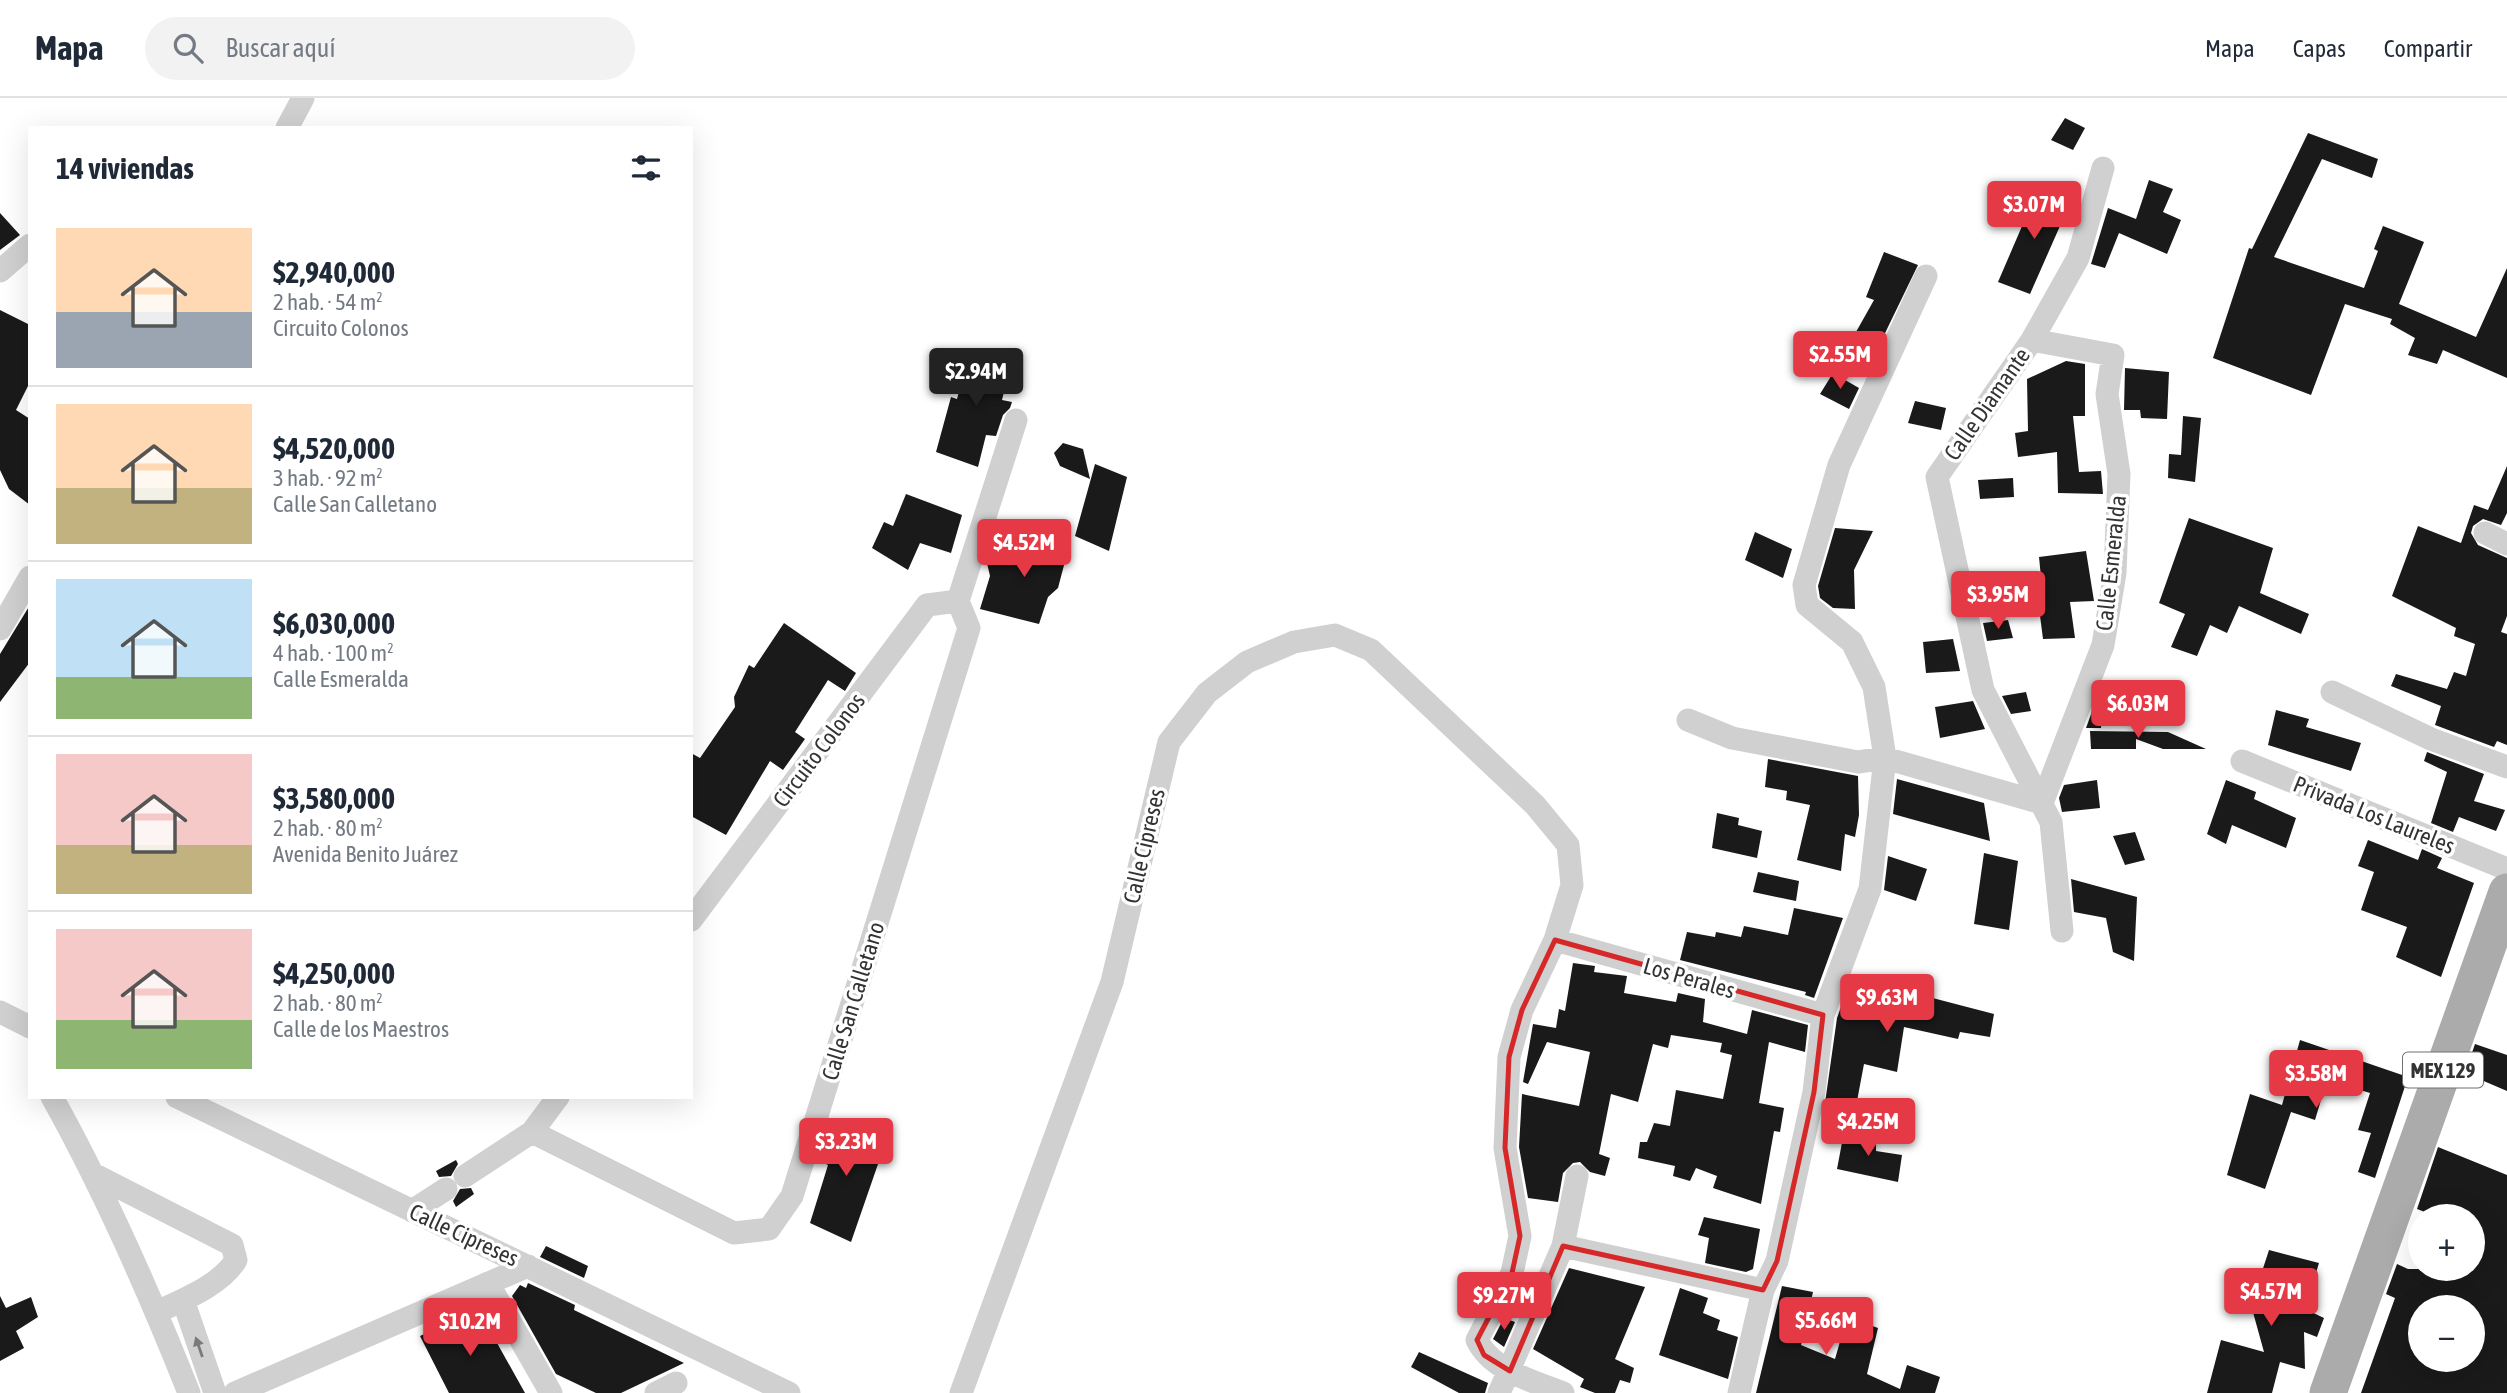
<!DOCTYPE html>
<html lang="es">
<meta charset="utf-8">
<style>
body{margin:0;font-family:"Asap Condensed",sans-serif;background:#f2f2f3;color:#1f2937;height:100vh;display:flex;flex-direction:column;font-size:26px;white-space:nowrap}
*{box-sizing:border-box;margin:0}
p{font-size:23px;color:#747a83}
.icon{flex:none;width:38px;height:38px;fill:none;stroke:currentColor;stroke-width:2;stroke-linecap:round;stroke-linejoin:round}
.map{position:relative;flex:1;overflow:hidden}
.drawer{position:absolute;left:28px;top:28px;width:665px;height:973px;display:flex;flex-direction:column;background:#fff;border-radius:0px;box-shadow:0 7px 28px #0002}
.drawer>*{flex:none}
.tools{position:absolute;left:2408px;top:1106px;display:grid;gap:14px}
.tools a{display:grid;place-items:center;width:77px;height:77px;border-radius:50%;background:#fff;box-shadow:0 7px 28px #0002;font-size:35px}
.price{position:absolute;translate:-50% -60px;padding:0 16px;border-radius:7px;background:#e63946;color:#fff;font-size:23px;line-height:46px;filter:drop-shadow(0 2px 4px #0008)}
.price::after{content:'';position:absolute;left:50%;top:42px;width:21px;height:16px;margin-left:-10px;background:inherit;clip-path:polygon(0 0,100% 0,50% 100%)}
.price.active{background:#222;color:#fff}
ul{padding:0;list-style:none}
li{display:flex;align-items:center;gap:21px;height:175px;padding:0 28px}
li+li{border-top:2px solid #e0e1e3}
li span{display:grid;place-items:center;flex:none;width:196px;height:140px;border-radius:0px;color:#555}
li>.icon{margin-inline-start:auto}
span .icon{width:84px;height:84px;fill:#fffc;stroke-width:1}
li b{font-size:30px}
h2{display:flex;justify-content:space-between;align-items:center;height:84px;padding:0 28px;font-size:30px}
header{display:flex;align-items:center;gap:42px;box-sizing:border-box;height:98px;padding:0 35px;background:#fff;border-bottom:2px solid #e0e1e3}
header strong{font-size:33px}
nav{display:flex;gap:38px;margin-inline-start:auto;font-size:24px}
.search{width:490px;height:63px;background:#f2f2f3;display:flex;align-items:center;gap:18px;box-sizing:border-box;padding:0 24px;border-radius:38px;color:#747a83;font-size:26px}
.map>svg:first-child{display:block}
.building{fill:#1a1a1a;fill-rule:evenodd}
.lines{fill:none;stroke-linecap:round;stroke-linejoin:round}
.minor{stroke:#d0d0d0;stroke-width:23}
.primary{stroke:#ababab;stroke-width:37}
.oneway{fill:#7a7a7a}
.marked{fill:none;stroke:#d62828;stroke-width:5;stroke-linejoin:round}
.labels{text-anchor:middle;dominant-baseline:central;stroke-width:7;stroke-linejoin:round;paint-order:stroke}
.shield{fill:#fff;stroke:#707070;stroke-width:2}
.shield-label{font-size:21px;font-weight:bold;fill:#333}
.street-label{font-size:23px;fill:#333;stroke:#fff}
</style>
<header>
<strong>Mapa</strong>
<div class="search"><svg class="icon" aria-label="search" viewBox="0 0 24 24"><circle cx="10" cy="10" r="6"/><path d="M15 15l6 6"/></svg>Buscar aquí</div>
<nav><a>Mapa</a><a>Capas</a><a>Compartir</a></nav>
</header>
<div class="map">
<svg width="2507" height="1295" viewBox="0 0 2507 1295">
<rect width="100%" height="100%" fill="#fff"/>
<!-- building -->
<path class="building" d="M2065,20l20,10 -12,22 -22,-10z
M2308,35l70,26 -6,19 -50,-19 -48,98 90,31 14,-37 -4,-2 9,-23 41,16 -25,62 77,33 31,-69v110l-64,-28 -6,14 -29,-9 7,-17 -25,-14 2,-5 -47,-15 -34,91 -98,-37 36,-110 3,1z
M2149,82l24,9 -10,23 18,8 -14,34 -48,-21 -14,35 -14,-4 17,-56 28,11z
M2038,91l33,12 -41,93 -32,-12z
M0,115l20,22 -20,15z
M1884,154l34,13 -45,93 -26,-10 27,-48 -8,-3z
M0,212l30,15v57l-14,28 14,9v86l-21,-16 -9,-19z
M970,253l42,8 -10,41 10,2 -2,6 -7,7 -7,21 -10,-1 -8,32 -42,-15 15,-55 6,2z
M2066,263l19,3v52h-12l6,56 22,-1 2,23 -45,-1 -1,-41 -39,5 -3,-24 13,-2 -1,-52z
M2125,270l44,4 -2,47 -26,-1 -1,-8h-16z
M1833,275l26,15 -10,21 -29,-15z
M1915,303l31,7 -5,22 -33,-7z
M2183,318l18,2 -6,64 -27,-4 1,-24 12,1z
M1063,345l20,6 7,30 -30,-13 -6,-13z
M1095,366l32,13 -18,74 -34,-15z
M2507,368v47l-6,12 -18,-6 -10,7 -2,7 7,12 29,13v58l-6,16 6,2v111l-10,-4 -3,6 -59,-22 6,-19 -50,-20 5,-12 51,15 7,-17 12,4 9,-32 -21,-8 2,-8 -64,-32 26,-70 43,17 13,-38 14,5z
M2013,380l1,19 -34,2 -2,-19z
M906,396l56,21 -11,38 -31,-10 -12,27 -36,-22 12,-26 9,4z
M2189,420l84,30 -13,45 49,21 -8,20 -62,-28 -12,27 -17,-8 -13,31 -26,-9 14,-33 -26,-11z
M1835,430l38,3 -19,39 1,39 -22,-1 -13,-10 -2,-12z
M1755,434l37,17 -9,29 -38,-18z
M1027,437l41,15 -10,38 -10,9 -9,27 -59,-15 10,-33 -4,-17z
M2086,453l8,50 -24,1 5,36 -32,1 -4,-31h5l-5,-51z
M30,507v57l-30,40v-48z
M2008,522l5,18 -26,3 -4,-18z
M784,525l72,50 -11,18 -17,-11 -33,52 10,7 -22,31 -13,-9 -44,74 -35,-19v-63l9,5 35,-51 -1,-10 15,-32 5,3z
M1953,541l7,32 -34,2 -3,-31z
M2026,594l5,19 -20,3 -9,-18z
M1973,603l12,28 -45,9 -5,-31z
M2093,611l9,1 -1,18h-15z
M2276,612l33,9 -3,8 55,16 -10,28 -83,-26z
M2090,633l78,1 38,17h-43l-27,-10v10h-45z
M2427,654l57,22 -10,27 31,9 -9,21 -37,-14 -6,15 -22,-9 16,-51 -23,-11z
M1768,661l90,17 1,39 -4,22 -10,-3 -4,37 -44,-11 13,-55 -24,-5 1,-9 -22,-4z
M1897,681l87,24 6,38 -97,-27z
M2097,682l3,28 -38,4 -3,-14 5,-13z
M2226,682l30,12 -2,7 42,19 -10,30 -54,-23 -6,19 -19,-10z
M1717,715l22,5 -1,7 24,6 -5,27 -45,-10z
M2135,734l10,28 -20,5 -12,-29z
M2368,742l50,20 4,-11 20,9 -5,10 37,15 -33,94 -45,-20 11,-30 -46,-17 13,-38 -16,-6z
M1984,755l34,8 -9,69 -35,-6z
M1888,758l39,13 -11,32 -32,-11z
M1758,774l41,9 -3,20 -43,-9z
M2071,781l66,18 -3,64 -21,-9 -7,-34 -32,-6z
M1794,810l49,10 -29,80 -9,-3 1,-3 -126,-32 7,-28 28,5 1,-5 25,5 3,-11 44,9z
M1573,865l22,3 -1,6 33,4 -3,17 52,9 2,-9 27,6 -2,23 44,12 5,-24 56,15 -3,27 -36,-10 -10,61 25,5 -4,24 -6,-1 -13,73 -48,-16 4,-12 -21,-8 -6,13 -17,-5 2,-10 -37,-8 2,-16h7l7,-19 16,3 6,-36 47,9 9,-44 -12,-3 2,-9 -51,-8 -3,13 -15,-4 -15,58 -27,-8 -12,60 11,4 -5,18 -15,-4 -10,-10 -7,1 -10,10 -5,29 -30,-4 -9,-51 3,-53 57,12 11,-54 -43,-10 -19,42 -5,-2 10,-58 23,4 3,-19 6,2z
M1852,879l142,37 -4,23 -30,-5 -2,7 -54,-12 -7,45 -33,-8 -10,53 -30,-7 13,-92z
M2300,942l108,37 -33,101 -17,-6 13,-39 -13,-3 12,-37 -43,-13 -12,40 -24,-8 -26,77 -38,-14 23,-81 32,11z
M2475,946l32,11v36l-42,-18z
M830,1022l56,21 -35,101 -41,-19 18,-58 -10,-5z
M1844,1034l32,4v15l26,4 -4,27 -61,-13z
M2438,1049l69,28v218h-146l34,-95 -9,-4 11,-30 11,5h65v-53h-38l-18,-7zM2420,1209h53v53h-53z
M456,1062l2,4 -7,12 -12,1 -3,-6z
M471,1090l3,6 -18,13 -3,-6 7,-12z
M1704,1119l56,12 -7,40 -7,3 -41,-9 4,-25 -11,-3z
M546,1148l42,20 -4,12 -44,-21z
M2269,1152l50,13 -14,46 19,9 -7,19 -13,-5 1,37 -25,-7 -8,31h-65l14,-53 43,12 -18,-65 10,3z
M1569,1170l76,19 -30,72 19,9 -4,15 -10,-3 -5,13h-20l-15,-6 4,-8 -51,-30z
M528,1185l47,22 -1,5 110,53 -63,30h-25l-40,-19 -44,-78 8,-11 6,3z
M1782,1188l31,6 -12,53 34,14 12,-42 31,11 -11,46 33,15 7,-24 33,12 -5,16h-179z
M1680,1190l28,10 -5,15 17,7 -3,10 21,7 -10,42 -69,-24z
M0,1198l6,12 25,-11 7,20 -22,14 8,17 -24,13z
M478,1211l9,16 38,68h-76l-29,-57z
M1504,1220l11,4 -11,25 -11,-8z
M1419,1254l69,31 -3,10h-26l-48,-26z"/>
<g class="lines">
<!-- minor -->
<path class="minor" d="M287,30l16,-30
M0,173l30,-26
M2032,242l81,15 -6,39 12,80 -4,99 -12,72 -61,158
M2485,435l22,11
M958,503l58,-181
M0,531l30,-52
M2332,594l99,47 76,28
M1688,622l44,18 126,24 27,-4 157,45
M2242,663l265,108
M691,822l236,-315 31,-4
M2062,833l-11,-109 -68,-132 -46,-213 95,-137 46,-82 25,-90
M1555,842l268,75
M0,914l30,15
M52,999c53,95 97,195 137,296
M177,999l612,296
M532,1034l202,101 35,-4 23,-33 177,-568 -11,-27
M95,1077l137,70 4,15c-15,25 -53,40 -79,52
M465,1078l67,-44 26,-35
M412,1113l34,-22
M1563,1148l200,44
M488,1185l63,110
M183,1202l32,93
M235,1295l293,-127
M656,1295l20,-10
M961,1295l151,-411 57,-240 38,-49 40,-31 47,-20 41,-7 36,15 164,155 33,40 4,40 -17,55 -33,70 -13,47 -4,91 15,88 -8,37 -35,67c15,31 56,41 86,53
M1499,1295l64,-147 14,-70
M1739,1295l24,-103 14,-29 37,-169 9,-77 47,-126 15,-131 -11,-71 -22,-45 -45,-37 -3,-20 35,-120 87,-189"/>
<!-- primary -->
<path class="primary" d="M2328,1295l179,-501"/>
</g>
<!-- one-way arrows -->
<defs><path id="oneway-solid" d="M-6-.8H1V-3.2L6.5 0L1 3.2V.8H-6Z" transform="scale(1.75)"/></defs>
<use class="oneway" href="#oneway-solid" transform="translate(199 1249) rotate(-109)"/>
<!-- marked area -->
<path class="marked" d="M1555,842l268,75 -9,77 -37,169 -14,29 -200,-44 -53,125 -26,-16 -7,-15 35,-67 8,-37 -15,-88 4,-91 13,-47z"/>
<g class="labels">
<!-- shield labels -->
<rect class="shield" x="2403" y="954.5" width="80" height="35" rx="5"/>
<g class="shield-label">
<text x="2443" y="972">MEX 129</text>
</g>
<!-- street labels -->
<g class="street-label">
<text transform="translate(1987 306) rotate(-55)">Calle Diamante</text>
<text transform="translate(2111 465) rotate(-84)">Calle Esmeralda</text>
<text transform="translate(819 652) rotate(-53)">Circuito Colonos</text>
<text transform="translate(2374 717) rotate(22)">Privada Los Laureles</text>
<text transform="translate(1144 748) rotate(-77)">Calle Cipreses</text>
<text transform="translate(1689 880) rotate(16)">Los Perales</text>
<text transform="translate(853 903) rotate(-73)">Calle San Calletano</text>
<text transform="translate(464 1137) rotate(25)">Calle Cipreses</text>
</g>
</g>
</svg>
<div class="tools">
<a>+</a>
<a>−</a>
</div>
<b class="price" style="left:2034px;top:143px">$3.07M</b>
<b class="price" style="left:1840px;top:293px">$2.55M</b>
<b class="price active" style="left:976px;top:310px">$2.94M</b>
<b class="price" style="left:1024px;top:481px">$4.52M</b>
<b class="price" style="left:1998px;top:533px">$3.95M</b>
<b class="price" style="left:2138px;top:642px">$6.03M</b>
<b class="price" style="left:1887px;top:936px">$9.63M</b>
<b class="price" style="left:2316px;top:1012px">$3.58M</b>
<b class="price" style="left:1868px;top:1060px">$4.25M</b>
<b class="price" style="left:846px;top:1080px">$3.23M</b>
<b class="price" style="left:2271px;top:1230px">$4.57M</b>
<b class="price" style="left:1504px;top:1234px">$9.27M</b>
<b class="price" style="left:1826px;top:1259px">$5.66M</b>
<b class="price" style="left:470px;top:1260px">$10.2M</b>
<section class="drawer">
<h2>14 viviendas<svg class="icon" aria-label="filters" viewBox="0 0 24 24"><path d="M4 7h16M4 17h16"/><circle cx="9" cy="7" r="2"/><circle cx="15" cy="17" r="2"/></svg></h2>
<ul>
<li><span style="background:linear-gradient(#ffd9b3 60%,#9aa5b1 0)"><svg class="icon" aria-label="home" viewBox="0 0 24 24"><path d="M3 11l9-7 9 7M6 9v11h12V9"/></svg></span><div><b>$2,940,000</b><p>2 hab. · 54 m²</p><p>Circuito Colonos</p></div></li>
<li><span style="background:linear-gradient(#ffd9b3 60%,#c2b280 0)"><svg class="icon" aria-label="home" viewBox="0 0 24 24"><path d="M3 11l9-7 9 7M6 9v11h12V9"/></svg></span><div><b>$4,520,000</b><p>3 hab. · 92 m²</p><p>Calle San Calletano</p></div></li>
<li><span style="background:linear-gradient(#bfe0f5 70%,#8fb573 0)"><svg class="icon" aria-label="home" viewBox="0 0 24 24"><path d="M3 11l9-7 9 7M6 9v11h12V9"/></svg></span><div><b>$6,030,000</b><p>4 hab. · 100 m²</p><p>Calle Esmeralda</p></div></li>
<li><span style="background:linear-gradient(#f6c9c9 65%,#c2b280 0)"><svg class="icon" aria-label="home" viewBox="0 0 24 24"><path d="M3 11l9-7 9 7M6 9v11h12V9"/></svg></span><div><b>$3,580,000</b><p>2 hab. · 80 m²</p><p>Avenida Benito Juárez</p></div></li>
<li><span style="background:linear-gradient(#f6c9c9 65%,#8fb573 0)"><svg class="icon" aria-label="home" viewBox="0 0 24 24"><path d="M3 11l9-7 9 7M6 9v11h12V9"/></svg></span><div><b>$4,250,000</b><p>2 hab. · 80 m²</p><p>Calle de los Maestros</p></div></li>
</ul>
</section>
</div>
